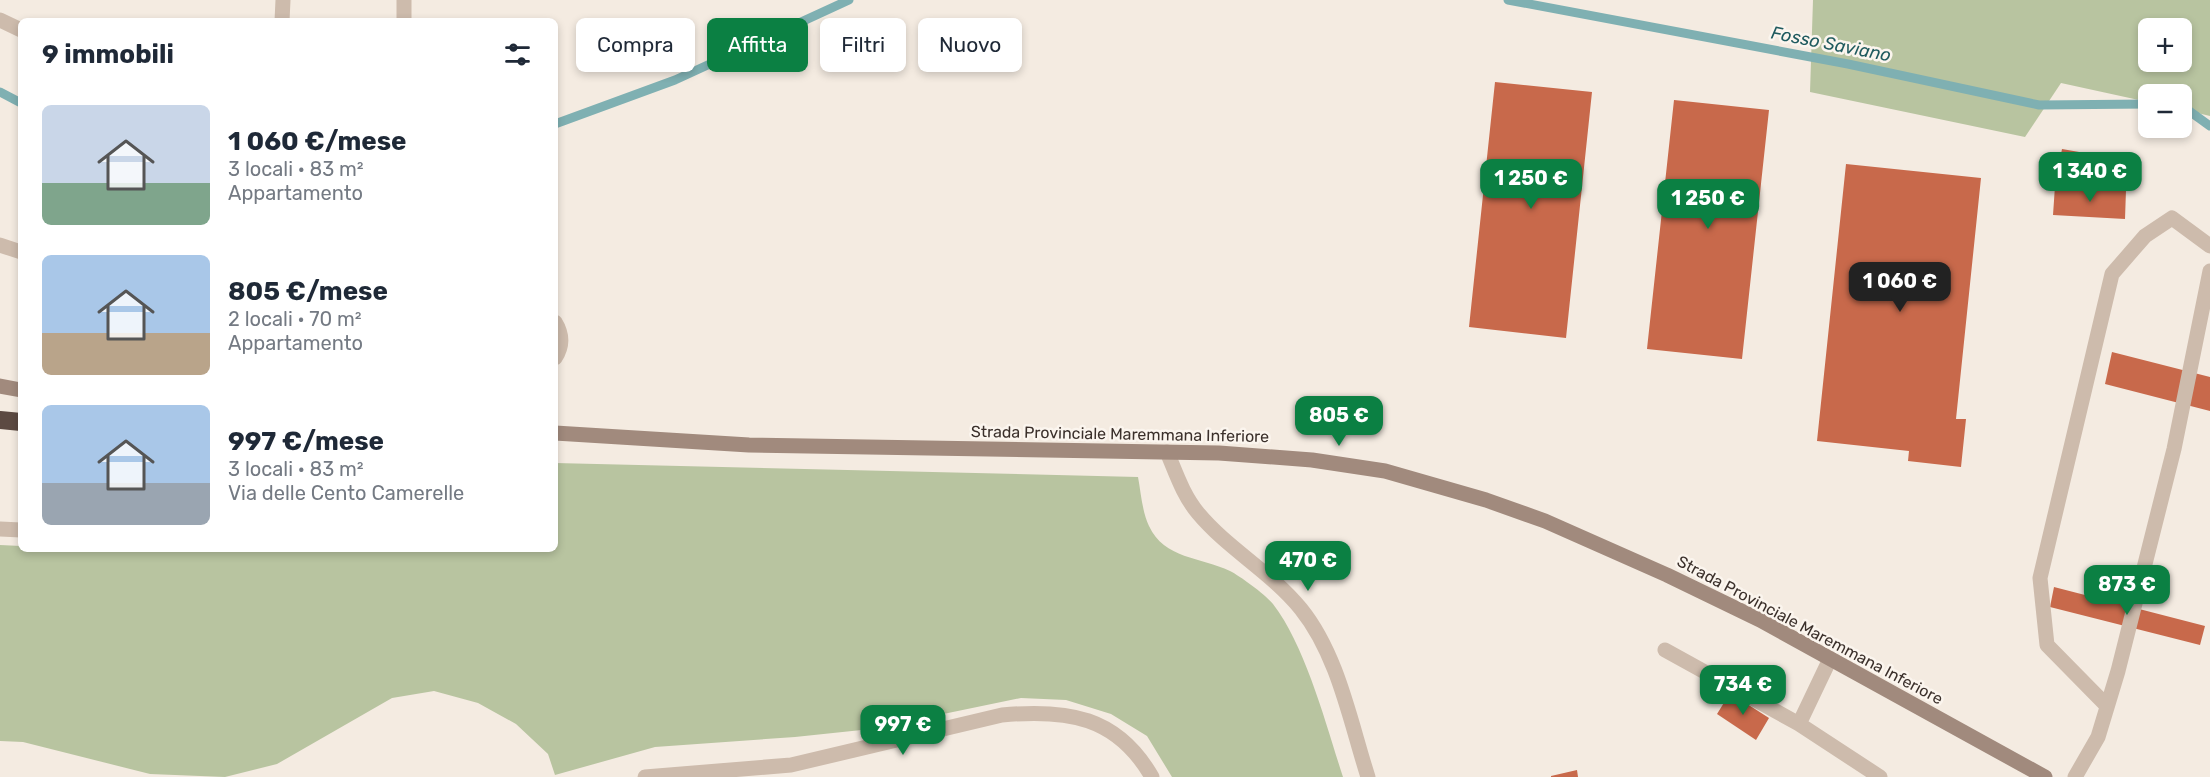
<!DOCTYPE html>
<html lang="it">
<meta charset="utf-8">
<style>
body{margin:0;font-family:Rubik,sans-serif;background:#f6f6f7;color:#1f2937;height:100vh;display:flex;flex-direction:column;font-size:22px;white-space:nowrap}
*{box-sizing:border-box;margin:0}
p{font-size:20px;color:#747a83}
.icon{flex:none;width:33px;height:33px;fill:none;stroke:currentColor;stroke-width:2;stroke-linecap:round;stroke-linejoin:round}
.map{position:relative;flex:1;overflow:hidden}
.details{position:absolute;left:18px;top:18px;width:540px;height:534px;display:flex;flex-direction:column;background:#fff;border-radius:9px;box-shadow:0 3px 9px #0003}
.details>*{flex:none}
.top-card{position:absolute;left:576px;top:18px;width:570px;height:54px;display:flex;gap:12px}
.fabs{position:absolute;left:2138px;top:18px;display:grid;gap:12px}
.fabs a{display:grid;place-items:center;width:54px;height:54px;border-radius:9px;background:#fff;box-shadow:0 3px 9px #0003;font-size:30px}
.price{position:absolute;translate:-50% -51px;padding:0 14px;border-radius:12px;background:#0b8043;color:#fff;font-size:20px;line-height:39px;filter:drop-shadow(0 2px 3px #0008)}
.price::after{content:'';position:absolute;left:50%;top:36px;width:18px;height:14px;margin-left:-9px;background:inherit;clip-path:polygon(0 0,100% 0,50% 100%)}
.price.selected{background:#222;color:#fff}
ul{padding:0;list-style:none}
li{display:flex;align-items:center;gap:18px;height:150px;padding:0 24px}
li span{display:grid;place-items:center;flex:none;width:168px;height:120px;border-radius:9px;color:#555}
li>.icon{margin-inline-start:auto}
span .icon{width:72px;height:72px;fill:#fffc;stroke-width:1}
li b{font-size:26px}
h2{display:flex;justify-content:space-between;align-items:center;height:72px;padding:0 24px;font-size:26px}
.chip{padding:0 21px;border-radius:9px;background:#fff;box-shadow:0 3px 9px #0003;font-size:21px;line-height:54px}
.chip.selected{background:#0b8043;color:#fff}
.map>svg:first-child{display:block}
.green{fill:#b8c4a0;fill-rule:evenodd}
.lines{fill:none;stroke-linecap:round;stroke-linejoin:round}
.stream{stroke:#7fb0b2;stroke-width:9}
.building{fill:#c8694b}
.lane{stroke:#cdbbac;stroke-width:15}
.street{stroke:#cdbbac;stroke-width:15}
.secondary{stroke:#a18a7d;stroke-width:15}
.highway{stroke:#5c4a42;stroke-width:18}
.labels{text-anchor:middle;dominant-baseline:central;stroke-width:5;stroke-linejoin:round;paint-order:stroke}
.street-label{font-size:16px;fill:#3b302b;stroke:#fbf5ee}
.water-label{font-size:18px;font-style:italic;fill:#1f5a5e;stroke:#fbf5ee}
</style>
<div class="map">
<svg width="2210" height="777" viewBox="0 0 2210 777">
<rect width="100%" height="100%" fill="#f4ebe1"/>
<!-- green -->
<path class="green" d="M1813,0h397v116l-29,-7v-15h-33v8l-87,-19 -36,54 -215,-45zM2148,28h33v34h-33z
M555,463l583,14c3,16 4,34 11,49 15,33 52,31 81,45 10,5 36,24 43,33 33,43 53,121 70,173h-171l-25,-41 -36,-22 -45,-14 -45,-2 -150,31 -76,8 -140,10 -100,28 -7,-21 -32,-30 -38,-21 -44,-12 -42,7 -115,66 -52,13 -75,-3 -127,-32 -23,-1v-196l21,1v3h534z"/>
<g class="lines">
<!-- stream -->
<path class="stream" d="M1508,0l340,64 191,41 109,-1
M0,92l21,11
M2181,105l29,21
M555,124l120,-44 174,-80"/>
</g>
<!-- building -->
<path class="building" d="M1495,82l97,10 -26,246 -97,-11z
M1674,100l95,10 -27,249 -95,-10z
M2062,149l40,7 -3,15 -40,-7z
M1846,164l135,14 -25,241h10l-5,48 -53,-6 1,-10 -92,-10z
M2055,186l71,4 -1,29 -72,-4z
M2112,352l98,25v34l-105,-27z
M2054,587l151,39 -5,19 -150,-38z
M1730,693l39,25 -13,22 -39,-26z
M1577,770l1,7h-27v-1z"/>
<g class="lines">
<!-- lane -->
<path class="lane" d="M0,20l21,10
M282,21l1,-21
M404,21v-21
M0,245l21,7
M555,322c8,13 8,24 0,36
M1665,650l134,74
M1830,659l-31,65 81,53
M2107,706l-60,-61 -7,-67 72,-304 33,-38 27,-18 38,28
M2075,777l23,-40 20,-66 56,-222 36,-178"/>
<!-- street -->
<path class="street" d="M1167,452c9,21 16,43 31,61 30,36 73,59 103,96 37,46 49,112 67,168
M0,529l21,1
M645,777l146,-12 211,-50c65,-6 115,1 150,62"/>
<!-- secondary -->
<path class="secondary" d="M0,386l21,4
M555,433l194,12 470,8 93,7 73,11 101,29 59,21 122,54 93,45 285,157"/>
<!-- highway -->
<path class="highway" d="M0,420l21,2"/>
</g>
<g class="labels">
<!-- street labels -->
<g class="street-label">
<text transform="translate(1120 434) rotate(1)">Strada Provinciale Maremmana Inferiore</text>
<text transform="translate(1810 630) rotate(28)">Strada Provinciale Maremmana Inferiore</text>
</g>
<!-- water labels -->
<g class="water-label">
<text transform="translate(1831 44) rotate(11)">Fosso Saviano</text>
</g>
</g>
</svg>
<div class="fabs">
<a>+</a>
<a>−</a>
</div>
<b class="price" style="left:2090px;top:203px">1 340 €</b>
<b class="price" style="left:1531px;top:210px">1 250 €</b>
<b class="price" style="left:1708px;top:230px">1 250 €</b>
<b class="price selected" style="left:1900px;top:313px">1 060 €</b>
<b class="price" style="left:1339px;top:447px">805 €</b>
<b class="price" style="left:1308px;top:592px">470 €</b>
<b class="price" style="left:2127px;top:616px">873 €</b>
<b class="price" style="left:1743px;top:716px">734 €</b>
<b class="price" style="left:903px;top:756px">997 €</b>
<div class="top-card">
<a class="chip">Compra</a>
<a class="chip selected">Affitta</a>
<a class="chip">Filtri</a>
<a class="chip">Nuovo</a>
</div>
<section class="details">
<h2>9 immobili<svg class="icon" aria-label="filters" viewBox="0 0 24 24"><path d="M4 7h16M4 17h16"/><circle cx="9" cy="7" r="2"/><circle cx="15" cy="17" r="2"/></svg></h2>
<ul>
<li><span style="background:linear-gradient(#c9d6e8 65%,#7fa58c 0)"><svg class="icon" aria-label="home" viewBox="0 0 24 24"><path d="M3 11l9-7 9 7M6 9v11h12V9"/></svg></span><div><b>1 060 €/mese</b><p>3 locali · 83 m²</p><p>Appartamento</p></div></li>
<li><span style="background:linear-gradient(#a9c7e8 65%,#b9a48a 0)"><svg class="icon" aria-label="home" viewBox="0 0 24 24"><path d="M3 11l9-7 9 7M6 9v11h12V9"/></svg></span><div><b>805 €/mese</b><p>2 locali · 70 m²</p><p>Appartamento</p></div></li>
<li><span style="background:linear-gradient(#a9c7e8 65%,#9aa5b1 0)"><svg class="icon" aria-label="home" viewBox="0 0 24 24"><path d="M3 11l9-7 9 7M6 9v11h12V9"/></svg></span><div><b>997 €/mese</b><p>3 locali · 83 m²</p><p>Via delle Cento Camerelle</p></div></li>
</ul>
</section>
</div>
